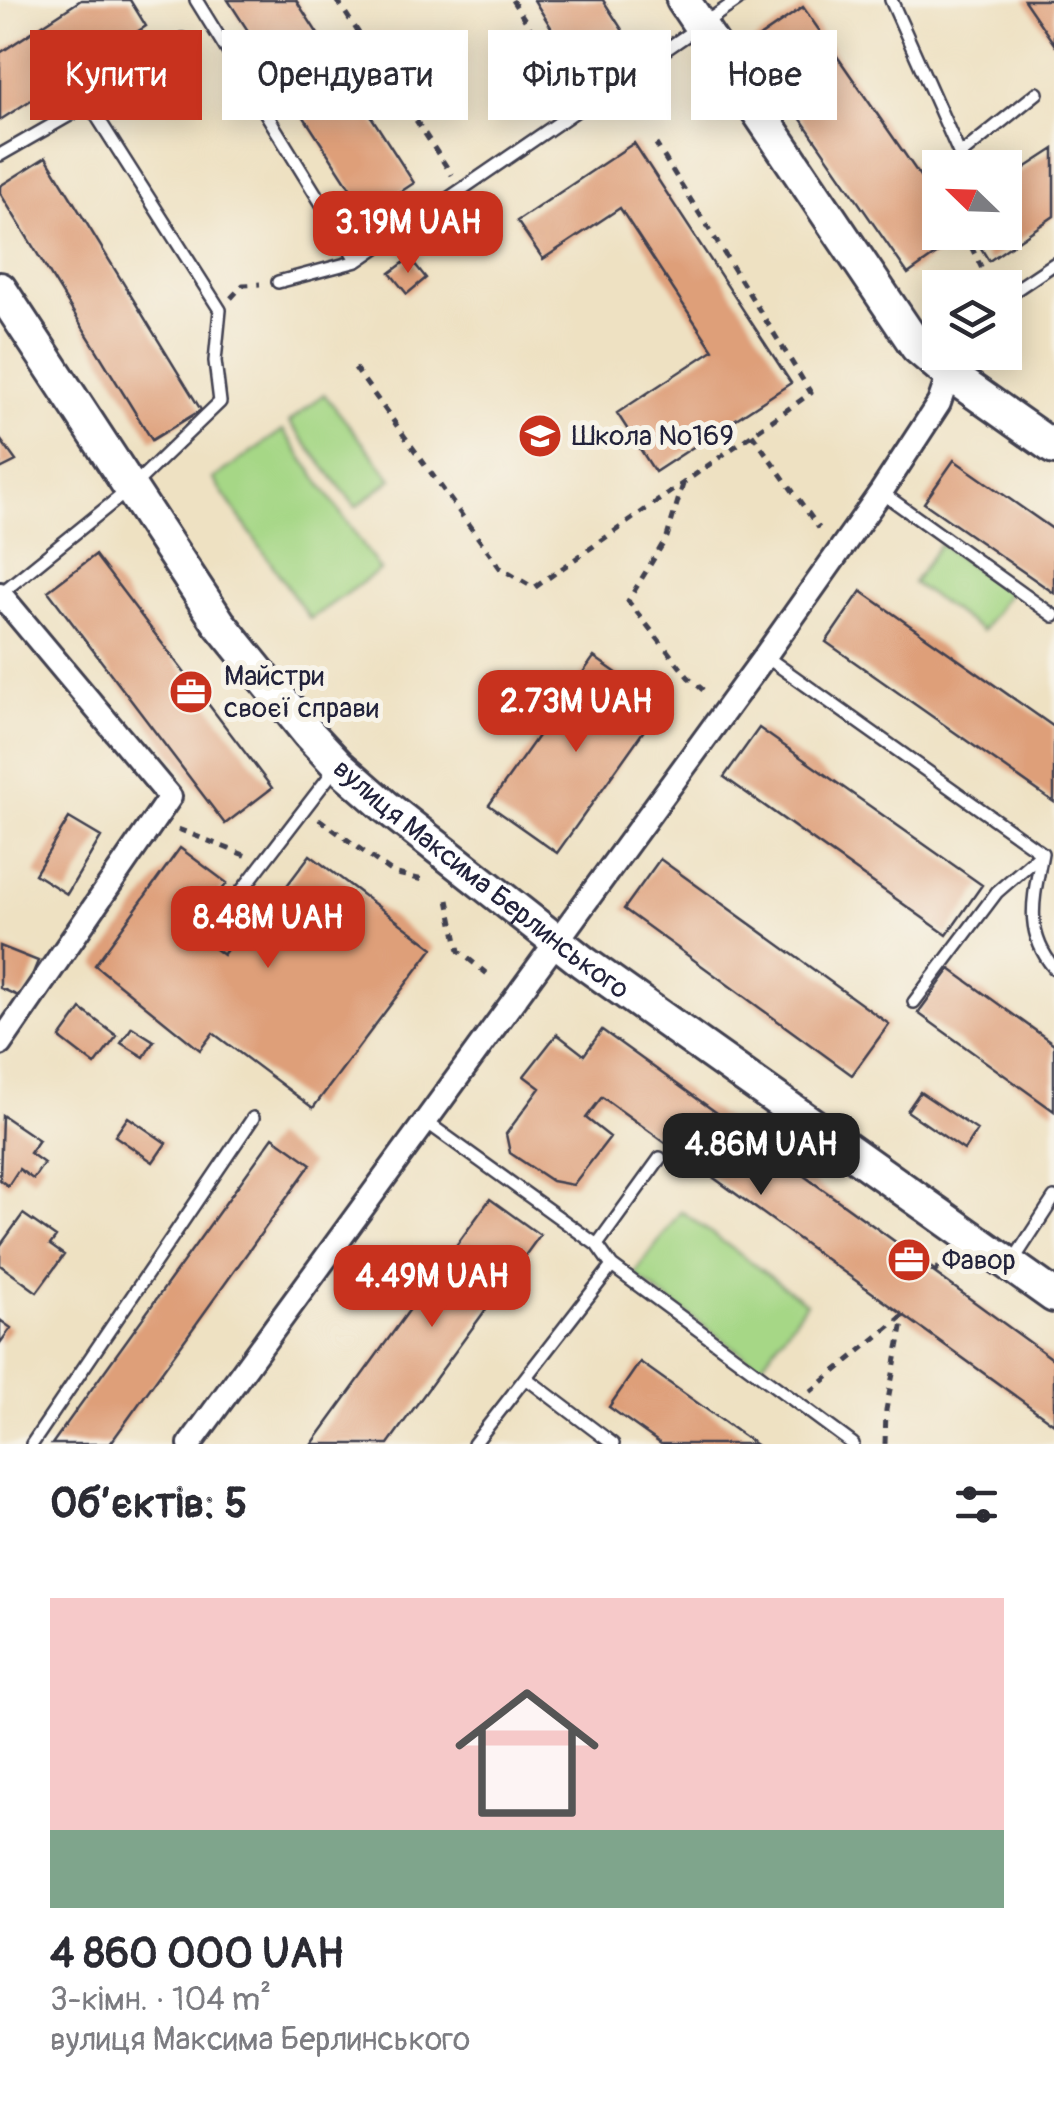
<!DOCTYPE html>
<html lang="uk">
<meta charset="utf-8">
<style>
body{margin:0;font-family:Pangolin,sans-serif;background:#f2f2f3;color:#2b2b33;height:100vh;display:flex;flex-direction:column;font-size:38px;white-space:nowrap}
*{box-sizing:border-box;margin:0}
p{font-size:32px;color:#7c7c81}
.icon{flex:none;width:55px;height:55px;fill:none;stroke:currentColor;stroke-width:2;stroke-linecap:round;stroke-linejoin:round}
.map{position:relative;height:1444px;overflow:hidden}
.panel{display:flex;flex-direction:column;background:#fff;flex:1}
.panel>*{flex:none}
.top-card{position:absolute;left:30px;top:30px;width:995px;height:90px;display:flex;gap:20px}
.needle{width:65px;rotate:293deg}
.tools{position:absolute;left:922px;top:150px;display:grid;gap:20px}
.tools a{display:grid;place-items:center;width:100px;height:100px;border-radius:0px;background:#fff;box-shadow:0 5px 25px #0003;font-size:50px}
.price{position:absolute;translate:-50% -85px;padding:0 22px;border-radius:20px;background:#c8321e;color:#fff;font-size:32px;line-height:65px;filter:drop-shadow(0 2px 5px #0008)}
.price::after{content:'';position:absolute;left:50%;top:60px;width:30px;height:22px;margin-left:-15px;background:inherit;clip-path:polygon(0 0,100% 0,50% 100%)}
.price.selected{background:#222;color:#fff}
ul{padding:0;list-style:none}
li{display:grid;align-content:center;gap:20px;height:530px;padding:0 50px}
li span{display:grid;place-items:center;height:310px;border-radius:0px;color:#555}
li>.icon{margin-inline-start:auto}
span .icon{width:180px;height:180px;fill:#fffc;stroke-width:1}
li b{font-size:42px}
h2{display:flex;justify-content:space-between;align-items:center;height:120px;padding:0 50px;font-size:42px}
.chip{padding:0 35px;border-radius:0px;background:#fff;box-shadow:0 5px 25px #0003;font-size:35px;line-height:90px}
.chip.selected{background:#c8321e;color:#fff}
.map>svg:first-child{display:block}
.green{fill:#a6d786;stroke:#647c60;stroke-width:2.5}
.building{fill:#de9f79}
.lines{fill:none;stroke-linecap:round;stroke-linejoin:round}
.lane-casing{stroke:#413f4f;stroke-width:16}
.street-casing{stroke:#413f4f;stroke-width:28}
.secondary-casing{stroke:#413f4f;stroke-width:38}
.path{stroke:#413f4f;stroke-width:5;stroke-dasharray:8 8;stroke-linecap:butt}
.lane{stroke:#fff;stroke-width:11}
.street{stroke:#fff;stroke-width:22}
.secondary{stroke:#fff;stroke-width:32}
.labels{text-anchor:middle;dominant-baseline:central;stroke-width:10;stroke-linejoin:round;paint-order:stroke}
.poi-label{font-size:28px;fill:#22223b;stroke:#f7f3e8;text-anchor:start}
.street-label{font-size:28px;fill:#22223b;stroke:#f7f3e8}
</style>
<div class="map">
<svg width="1054" height="1444" viewBox="0 0 1054 1444">
<rect width="100%" height="100%" fill="#f7f3e8"/>
<filter id="ink" filterUnits="userSpaceOnUse"><feTurbulence type="fractalNoise" baseFrequency=".01" numOctaves="2"/><feDisplacementMap in="SourceGraphic" scale="20" xChannelSelector="R" yChannelSelector="G"/><feConvolveMatrix kernelMatrix="1 2 1 2 8 2 1 2 1" color-interpolation-filters="sRGB"/></filter>
<filter id="wash" filterUnits="userSpaceOnUse"><feTurbulence type="fractalNoise" baseFrequency=".0048" numOctaves="4" result="noise"/><feDisplacementMap in="SourceGraphic" scale="40" xChannelSelector="R" yChannelSelector="G"/><feGaussianBlur stdDeviation="2.25" result="paint"/><feColorMatrix in="noise" values="0 0 0 0 0 0 0 0 0 0 0 0 0 0 0 0 0 1.4 0 .05"/><feComposite in="paint" operator="in"/></filter>
<g filter="url(#wash)">
<rect width="100%" height="100%" fill="#eee1c2"/>
<!-- green -->
<path class="green" d="M324,394l68,85 -36,28 -67,-85z
M283,430l97,140 -70,49 -97,-140z
M940,544l69,48 -27,39 -69,-48z
M681,1211l125,92 -46,64 -126,-92z"/>
<g id="blocks">
<!-- building -->
<path class="building" d="M81,0h49l16,26 -146,94v-67z
M228,0h68l118,183 -47,31z
M534,0h69l27,42 -50,32z
M1024,0h30v44z
M803,7l137,198v27h19l3,4 -54,38 -159,-230z
M634,143l157,240 -136,89 -38,-59 96,-63 -93,-142 -77,51 -26,-38z
M1054,149v67l-65,45 -18,-29h34v-51z
M46,157l155,253 -49,30 -152,-247v-7z
M410,258l16,20 -19,16 -17,-21z
M0,439l16,22 -16,8z
M954,460l100,70v63l-130,-90z
M95,555l177,233 -47,36 -177,-233z
M861,591l193,136v75l-228,-160z
M594,657l68,48 -105,148 -68,-48z
M759,728l223,157 -35,50 -223,-158z
M69,818l32,19 -34,57 -32,-20z
M180,848l47,35 -35,49 31,23 39,-53 8,6 40,-53 123,93 -120,160 -100,-75 -13,17 -105,-85z
M660,859l229,165 -37,51 -228,-166z
M0,946l38,15 -15,37 -23,-10z
M950,969l104,75v67l-136,-98z
M81,1009l36,27 -22,29 -35,-27z
M132,1027l22,14 -10,16 -23,-14z
M602,1030l331,239 -1,2 122,89v64l-452,-327 -16,21 24,19 -37,48 -21,-4 -42,-28 -4,-19 34,-46 -16,-12 33,-42 27,21z
M920,1092l57,38 -13,20 -57,-39z
M2,1115l37,25 -9,13 14,10 -11,16 -14,-10 -11,17 -8,-6z
M128,1117l38,26 -13,19 -38,-26z
M273,1137l38,27 -201,280h-58z
M490,1199l50,36 -152,209h-76z
M23,1214l33,23 -6,8 14,10 -27,37 -37,-27v-19z
M0,1320l11,8 -11,15z
M640,1362l115,82h-94l-52,-37z"/>
</g>
</g>
<g filter="url(#ink)">
<use href="#blocks" fill-opacity="0" stroke="#413f4f" stroke-width="2.5"/>
<g class="lines">
<defs>
<path id="lane" d="M196,0l161,261
M891,0l69,155 77,-62
M0,155l89,-51 93,-65
M278,282l79,-21 381,-261
M1005,297l49,-33
M881,492l173,124
M0,594l132,-107 88,-85 -5,-41 5,-51 -131,-206
M765,656l277,197
M1042,853c-8,45 -19,77 12,115
M223,915l112,-146
M914,1002l83,-110 45,-39
M425,1121l172,124 15,21 241,178
M597,1245l63,-87
M1013,1261l41,-63
M526,1378l87,66
M32,1444l221,-326
M474,1444l138,-178"/>
<path id="street" d="M0,1044l170,-247 -170,-203
M190,1444l575,-788 116,-164 58,-89 10,-29"/>
<g id="secondary">
<path d="M683,0l234,347 32,27 105,74"/>
<path id="s1" d="M0,289l219,334 90,111 29,31 47,41 198,156 471,334"/>
</g>
</defs>
<!-- lane casing -->
<use href="#lane" class="lane-casing"/>
<!-- street casing -->
<use href="#street" class="street-casing"/>
<!-- secondary casing -->
<use href="#secondary" class="secondary-casing"/>
<!-- path -->
<path class="path" d="M337,0l115,175
M512,0l61,94
M964,232l26,53
M231,298l12,-13 17,-1
M1005,325l12,-11
M355,368l145,200 34,20 277,-195 -155,-249
M752,434l67,94
M683,484l-16,53 -39,64 60,76 15,13
M319,819l74,54 30,7
M178,829l69,27
M448,900l11,51 33,27
M934,1273l11,-14
M810,1392l95,-78
M885,1444l1,-34 18,-93"/>
<!-- lane -->
<use href="#lane" class="lane"/>
<!-- street -->
<use href="#street" class="street"/>
<!-- secondary -->
<use href="#secondary" class="secondary"/>
</g>
</g>
<!-- icons -->
<defs>
<symbol id="school-disc" viewBox="-11 -11 22 22"><circle r="9.5" fill="#c8321e" stroke="#f7f3e8"/><path d="M0-5L7-2L0 1L-7-2ZM-4 1L0 2.5L4 1V4Q0 6-4 4Z" fill="#fff"/></symbol>
<symbol id="office-disc" viewBox="-11 -11 22 22"><circle r="9.5" fill="#c8321e" stroke="#f7f3e8"/><path d="M-6-3h4V-5.5h4V-3h4V5H-6ZM-1-4.5V-3h2v-1.5ZM-6 0V1H6V0Z" fill="#fff"/></symbol>
</defs>
<g fill-rule="evenodd">
<use href="#school-disc" x="515" y="411" width="50" height="50"/>
<use href="#office-disc" x="166" y="667" width="50" height="50"/>
<use href="#office-disc" x="884" y="1235" width="50" height="50"/>
</g>
<g class="labels">
<!-- poi labels -->
<g class="poi-label">
<text x="572" y="436">Школа №169</text>
<text x="224" y="676">Майстри<tspan x="224" dy="32">своєї справи</tspan></text>
<text x="942" y="1260">Фавор</text>
</g>
<!-- street labels -->
<g class="street-label">
<text stroke="none"><textPath href="#s1" startOffset="768">вулиця Максима Берлинського</textPath></text>
</g>
</g>
</svg>
<div class="tools">
<a><svg class="needle" viewBox="-14 -14 28 28"><path d="M0-13l5 13h-10z" fill="#e53935"/><path d="M0 13l5-13h-10z" fill="#7c7c81"/></svg></a>
<a><svg class="icon" aria-label="layers" viewBox="0 0 24 24"><path d="M12 4l9 5-9 5-9-5zM3 14l9 5 9-5"/></svg></a>
</div>
<b class="price" style="left:408px;top:276px">3.19M UAH</b>
<b class="price" style="left:576px;top:755px">2.73M UAH</b>
<b class="price" style="left:268px;top:971px">8.48M UAH</b>
<b class="price selected" style="left:761px;top:1198px">4.86M UAH</b>
<b class="price" style="left:432px;top:1330px">4.49M UAH</b>
<div class="top-card">
<a class="chip selected">Купити</a>
<a class="chip">Орендувати</a>
<a class="chip">Фільтри</a>
<a class="chip">Нове</a>
</div>
</div>
<section class="panel">
<h2>Об’єктів: 5<svg class="icon" aria-label="filters" viewBox="0 0 24 24"><path d="M4 7h16M4 17h16"/><circle cx="9" cy="7" r="2"/><circle cx="15" cy="17" r="2"/></svg></h2>
<ul>
<li><span style="background:linear-gradient(#f6c9c9 75%,#7fa58c 0)"><svg class="icon" aria-label="home" viewBox="0 0 24 24"><path d="M3 11l9-7 9 7M6 9v11h12V9"/></svg></span><div><b>4 860 000 UAH</b><p>3-кімн. · 104 m²</p><p>вулиця Максима Берлинського</p></div></li>
</ul>
</section>
